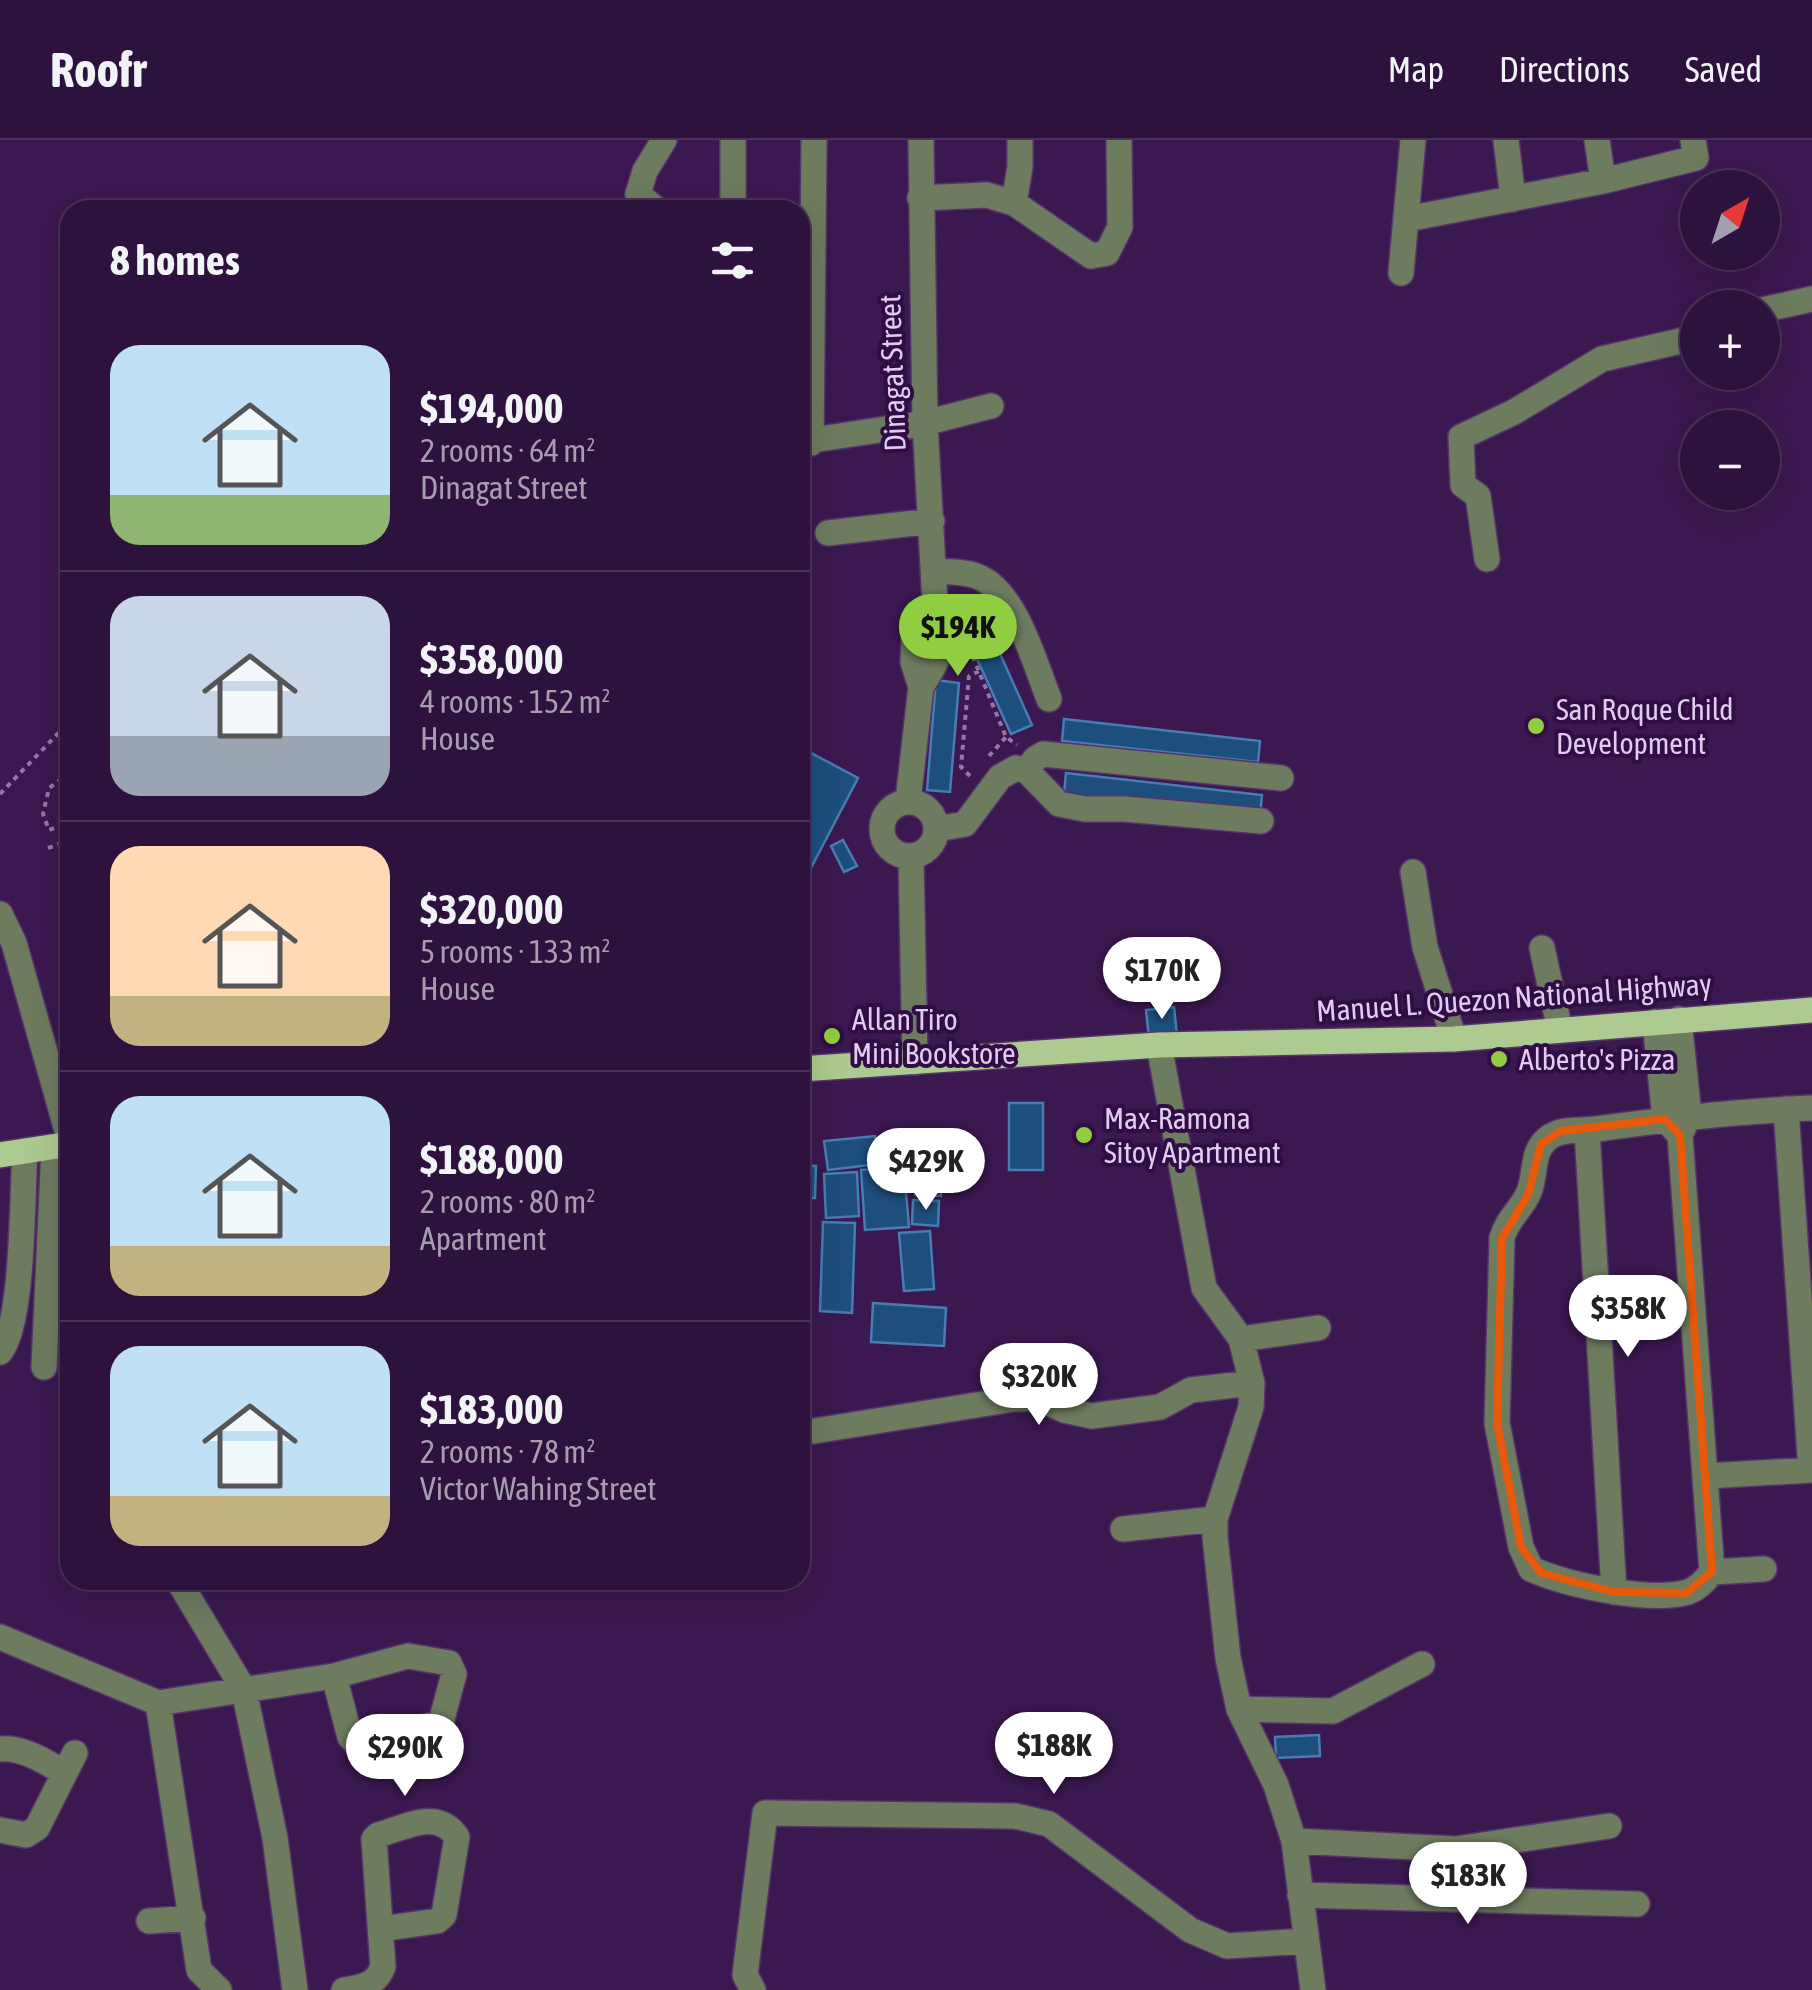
<!DOCTYPE html>
<meta charset="utf-8">
<style>
body{margin:0;font-family:"Asap Condensed",sans-serif;background:#382047;color:#f1f3f6;height:100vh;display:flex;flex-direction:column;font-size:38px;white-space:nowrap}
*{box-sizing:border-box;margin:0}
p{font-size:32px;color:#a69eaf}
.icon{flex:none;width:55px;height:55px;fill:none;stroke:currentColor;stroke-width:2;stroke-linecap:round;stroke-linejoin:round}
.map{position:relative;flex:1;overflow:hidden}
.side{position:absolute;left:60px;top:60px;width:750px;height:1390px;display:flex;flex-direction:column;background:#2c123c;border-radius:30px;box-shadow:0 10px 40px #0002,0 0 0 2px #483256}
.side>*{flex:none}
.needle{width:65px;rotate:39deg}
.buttons{position:absolute;left:1680px;top:30px;display:grid;gap:20px}
.buttons a{display:grid;place-items:center;width:100px;height:100px;border-radius:50%;background:#2c123c;box-shadow:0 10px 40px #0002,0 0 0 2px #483256;font-size:50px}
.price{position:absolute;translate:-50% -85px;padding:0 22px;border-radius:35px;background:#fff;color:#222;font-size:32px;line-height:65px;filter:drop-shadow(0 2px 5px #0008)}
.price::after{content:'';position:absolute;left:50%;top:60px;width:30px;height:22px;margin-left:-15px;background:inherit;clip-path:polygon(0 0,100% 0,50% 100%)}
.price.current{background:#90cd40;color:#111}
ul{padding:0;list-style:none}
li{display:flex;align-items:center;gap:30px;height:250px;padding:0 50px}
li+li{border-top:2px solid #483256}
li span{display:grid;place-items:center;flex:none;width:280px;height:200px;border-radius:30px;color:#555}
li>.icon{margin-inline-start:auto}
span .icon{width:120px;height:120px;fill:#fffc;stroke-width:1}
li b{font-size:42px}
h2{display:flex;justify-content:space-between;align-items:center;height:120px;padding:0 50px;font-size:42px}
header{display:flex;align-items:center;gap:60px;box-sizing:border-box;height:140px;padding:0 50px;background:#2c123c;border-bottom:2px solid #483256}
header strong{font-size:48px}
nav{display:flex;gap:55px;margin-inline-start:auto;font-size:35px}
.map>svg:first-child{display:block}
.building{fill:#1d4e7c;stroke:#477db3;stroke-width:2.5}
.lines{fill:none;stroke-linecap:round;stroke-linejoin:round}
.minor-casing{stroke:#553569;stroke-width:28}
.major-casing{stroke:#553569;stroke-width:28}
.path{stroke:#9278a4;stroke-width:4;stroke-dasharray:5 5;stroke-linecap:butt}
.minor{stroke:#6d7b5f;stroke-width:25}
.major{stroke:#adcb90;stroke-width:25}
.marked{fill:none;stroke:#e8590c;stroke-width:8;stroke-linejoin:round}
.poi-dot{fill:#90cd40;stroke:#300d45;stroke-width:4}
.labels{text-anchor:middle;dominant-baseline:central;stroke-width:8;stroke-linejoin:round;paint-order:stroke}
.street-label{font-size:30px;fill:#dfccee;stroke:#300d45}
.poi-label{font-size:30px;fill:#dfccee;stroke:#300d45;text-anchor:start}
</style>
<header>
<strong>Roofr</strong>
<nav><a>Map</a><a>Directions</a><a>Saved</a></nav>
</header>
<div class="map">
<svg width="1812" height="1850" viewBox="0 0 1812 1850">
<rect width="100%" height="100%" fill="#3b1850"/>
<!-- building -->
<path class="building" d="M980,469l52,116 -21,9 -52,-115z
M936,540l23,3 -9,109 -23,-2z
M1064,579l196,22 -2,21 -196,-21z
M800,607l58,31 -58,111z
M1066,633l196,22 -2,21 -196,-22z
M843,700l14,26 -13,6 -13,-26z
M1174,867l3,28 -28,3 -3,-28z
M1009,963h34v67h-34z
M875,996l3,28 -50,6 -4,-29z
M917,996l25,1 -1,59 -26,-1z
M800,1025l16,1 -1,32h-15z
M904,1027l5,60 -44,3 -4,-60z
M857,1032l2,44 -33,2 -2,-44z
M913,1060l26,1 -1,25 -26,-2z
M800,1076h4l1,86h-5z
M823,1082l32,1 -3,90 -32,-2z
M930,1091l4,58 -30,2 -5,-58z
M873,1163l73,5 -2,38 -73,-4z
M1319,1595l1,21 -44,2 -1,-21z"/>
<g class="lines">
<defs>
<path id="minor" d="M1506,0l7,59
M1597,0l6,41
M920,58l67,-3 27,8 77,53 16,-3 13,-26 -1,-87
M1014,63l6,-36v-27
M657,70l-19,-16 7,-23 19,-31
M733,70v-70
M1407,79l196,-38 93,-23 -3,-18
M1401,133l12,-133
M1762,170l50,-11
M800,302l125,-19 66,-17
M811,303l3,-303
M828,393l104,-12
M1487,419l-9,-63 -15,-11 -2,-48 53,-25 88,-53 96,-22
M934,431c15,1 34,0 47,7 35,16 54,86 68,121
M921,547c19,-30 30,-49 14,-84l-10,-180 -4,-283
M1027,631l8,-12 8,-5 238,24
M908,661l13,-114 -8,-25 1,-23 7,-21 14,-15
M882 689a27 27 0 1 1 54 0a27 27 0 1 1-54 0Z
M937,689l28,-5 35,-47 16,-9 11,3 32,33 26,5h40l136,12
M911,717l4,205
M1413,732l12,75 29,92
M0,774l14,29 56,198
M1542,808l18,82
M1679,879l10,97 -9,19 32,437c-7,8 -13,16 -24,20 -38,11 -121,-7 -157,-23l-10,-22 -24,-124 5,-185c5,-19 20,-29 27,-46 8,-20 1,-42 22,-56 13,-8 29,-5 45,-7 72,-10 143,-18 216,-21
M1655,882l10,97 12,13
M1159,905l45,243 37,51 11,44 -1,24 -36,112v18l13,121 11,51 37,76 18,56 19,149
M1786,969l25,361
M1587,990l27,462
M1241,1199l77,-11
M0,1212c24,-28 22,-159 25,-201
M44,1227l10,-220
M814,1291l200,-32 24,-1 26,12 28,6 68,-9 31,-17 61,-7
M1707,1336l105,-6
M1123,1389l92,-10
M1712,1432l52,-3
M178,1440l66,110 31,148 20,152
M0,1497l158,66 176,-27 74,-20 41,7 5,11 -13,48 -72,23 -12,-1 -7,-7 -16,-61
M158,1563l41,267 20,20
M1239,1569l94,2 89,-47
M0,1609c21,-3 47,13 64,24
M0,1690l26,5 11,-7 38,-75
M1294,1701l162,8 153,-23
M1300,1755l337,9
M149,1781l44,-3
M344,1850c18,-3 31,-4 39,-23l-9,-128 4,-4c29,-8 59,-27 79,2l-13,78 -7,6 -56,8
M753,1850l-8,-15 20,-162 250,3 34,8 141,106 37,16 79,-5"/>
<path id="major" d="M800,929l359,-24 295,-6 358,-29
M0,1015l70,-11"/>
</defs>
<!-- minor casing -->
<use href="#minor" class="minor-casing"/>
<!-- major casing -->
<use href="#major" class="major-casing"/>
<!-- path -->
<path class="path" d="M965,498l41,99 11,8
M989,616l17,-19
M70,633l-21,15 -6,26 6,16 21,-8
M970,636l-9,-9 8,-91 10,-5
M0,654l70,-73
M48,708l22,-8"/>
<!-- minor -->
<use href="#minor" class="minor"/>
<!-- major -->
<use href="#major" class="major"/>
</g>
<!-- marked area -->
<path class="marked" d="M1665,979l15,16 32,437 -26,21 -72,-1 -73,-19 -20,-26 -24,-124 5,-185 26,-43 13,-51 20,-13z"/>
<!-- markers -->
<g class="poi-dot">
<circle cx="1536" cy="586" r="10"/>
<circle cx="832" cy="896" r="10"/>
<circle cx="1499" cy="919" r="10"/>
<circle cx="1084" cy="995" r="10"/>
</g>
<g class="labels">
<!-- street labels -->
<g class="street-label">
<text transform="translate(892 233) rotate(-92)">Dinagat Street</text>
<text transform="translate(1514 857) rotate(-4)">Manuel L. Quezon National Highway</text>
</g>
<!-- poi labels -->
<g class="poi-label">
<text x="1556" y="569">San Roque Child<tspan x="1556" dy="34">Development</tspan></text>
<text x="852" y="879">Allan Tiro<tspan x="852" dy="34">Mini Bookstore</tspan></text>
<text x="1519" y="919">Alberto's Pizza</text>
<text x="1104" y="978">Max-Ramona<tspan x="1104" dy="34">Sitoy Apartment</tspan></text>
</g>
</g>
</svg>
<div class="buttons">
<a><svg class="needle" viewBox="-14 -14 28 28"><path d="M0-13l5 13h-10z" fill="#e53935"/><path d="M0 13l5-13h-10z" fill="#a69eaf"/></svg></a>
<a>+</a>
<a>−</a>
</div>
<b class="price current" style="left:958px;top:539px">$194K</b>
<b class="price" style="left:1162px;top:882px">$170K</b>
<b class="price" style="left:926px;top:1073px">$429K</b>
<b class="price" style="left:1628px;top:1220px">$358K</b>
<b class="price" style="left:1039px;top:1288px">$320K</b>
<b class="price" style="left:1054px;top:1657px">$188K</b>
<b class="price" style="left:405px;top:1659px">$290K</b>
<b class="price" style="left:1468px;top:1787px">$183K</b>
<section class="side">
<h2>8 homes<svg class="icon" aria-label="filters" viewBox="0 0 24 24"><path d="M4 7h16M4 17h16"/><circle cx="9" cy="7" r="2"/><circle cx="15" cy="17" r="2"/></svg></h2>
<ul>
<li><span style="background:linear-gradient(#bfe0f5 75%,#8fb573 0)"><svg class="icon" aria-label="home" viewBox="0 0 24 24"><path d="M3 11l9-7 9 7M6 9v11h12V9"/></svg></span><div><b>$194,000</b><p>2 rooms · 64 m²</p><p>Dinagat Street</p></div></li>
<li><span style="background:linear-gradient(#c9d6e8 70%,#9aa5b1 0)"><svg class="icon" aria-label="home" viewBox="0 0 24 24"><path d="M3 11l9-7 9 7M6 9v11h12V9"/></svg></span><div><b>$358,000</b><p>4 rooms · 152 m²</p><p>House</p></div></li>
<li><span style="background:linear-gradient(#ffd9b3 75%,#c2b280 0)"><svg class="icon" aria-label="home" viewBox="0 0 24 24"><path d="M3 11l9-7 9 7M6 9v11h12V9"/></svg></span><div><b>$320,000</b><p>5 rooms · 133 m²</p><p>House</p></div></li>
<li><span style="background:linear-gradient(#bfe0f5 75%,#c2b280 0)"><svg class="icon" aria-label="home" viewBox="0 0 24 24"><path d="M3 11l9-7 9 7M6 9v11h12V9"/></svg></span><div><b>$188,000</b><p>2 rooms · 80 m²</p><p>Apartment</p></div></li>
<li><span style="background:linear-gradient(#bfe0f5 75%,#c2b280 0)"><svg class="icon" aria-label="home" viewBox="0 0 24 24"><path d="M3 11l9-7 9 7M6 9v11h12V9"/></svg></span><div><b>$183,000</b><p>2 rooms · 78 m²</p><p>Victor Wahing Street</p></div></li>
</ul>
</section>
</div>
